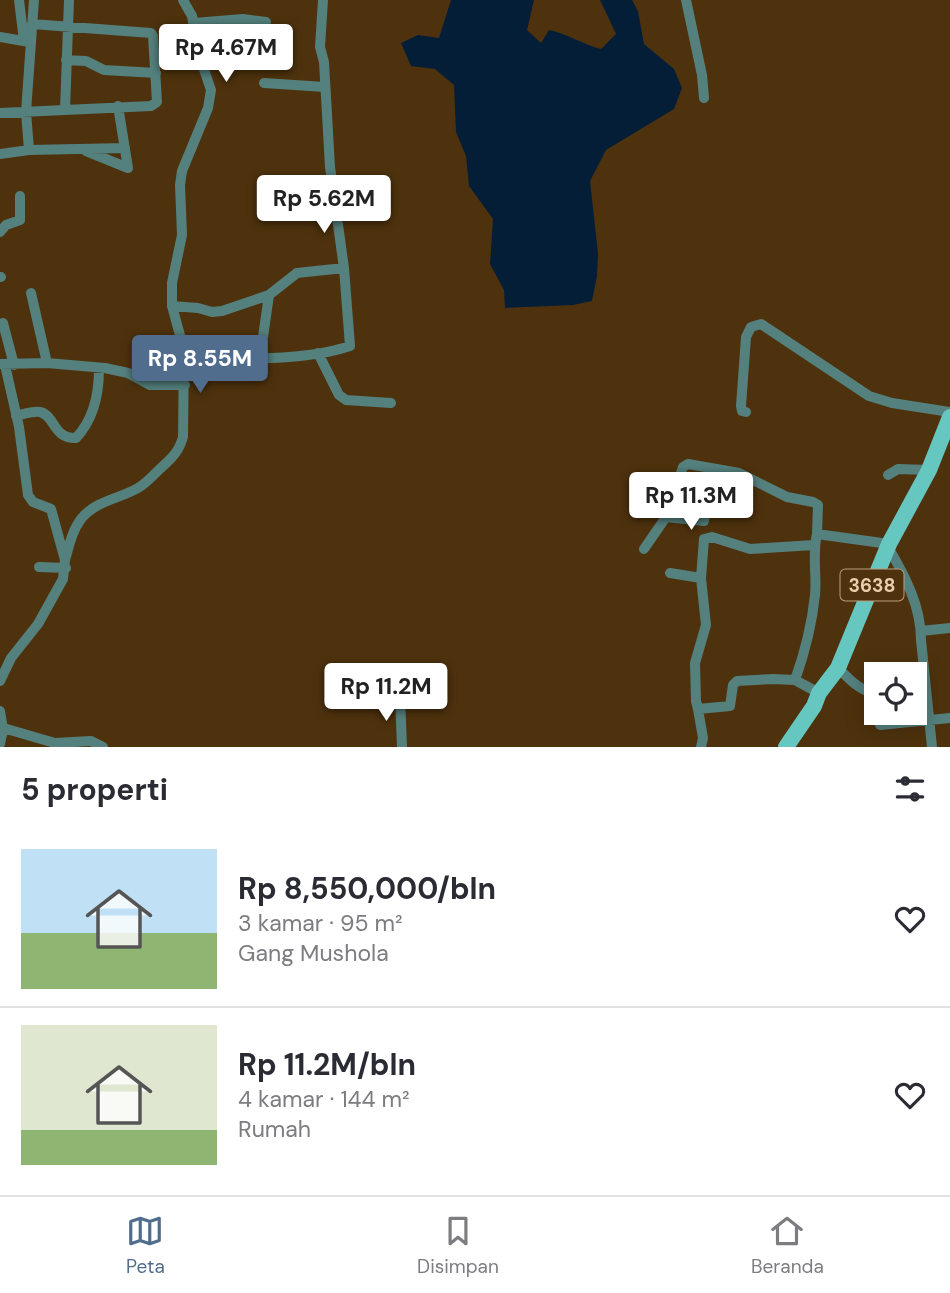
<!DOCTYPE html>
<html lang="id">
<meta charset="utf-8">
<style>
body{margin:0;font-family:"DM Sans",sans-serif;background:#f2f2f3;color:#2b2b33;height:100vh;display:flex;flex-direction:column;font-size:26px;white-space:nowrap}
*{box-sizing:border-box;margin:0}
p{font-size:23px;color:#7c7c81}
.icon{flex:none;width:38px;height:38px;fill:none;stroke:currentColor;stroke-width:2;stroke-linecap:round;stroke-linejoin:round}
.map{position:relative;height:747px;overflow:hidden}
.side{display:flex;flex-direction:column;background:#fff;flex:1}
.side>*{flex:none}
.buttons{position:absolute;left:864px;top:662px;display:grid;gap:14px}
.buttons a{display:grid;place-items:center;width:63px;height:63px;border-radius:0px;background:#fff;box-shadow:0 4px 18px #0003;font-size:35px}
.price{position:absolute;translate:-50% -60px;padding:0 16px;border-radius:7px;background:#fff;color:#222;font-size:23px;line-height:46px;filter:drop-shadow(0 2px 4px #0008)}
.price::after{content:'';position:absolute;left:50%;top:42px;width:21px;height:16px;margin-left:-10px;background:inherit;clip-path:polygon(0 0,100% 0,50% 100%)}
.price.on{background:#516d8d;color:#fff}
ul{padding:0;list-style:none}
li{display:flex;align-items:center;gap:21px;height:175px;padding:0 21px}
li+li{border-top:2px solid #e1e1e2}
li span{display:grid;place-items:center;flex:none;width:196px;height:140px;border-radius:0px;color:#555}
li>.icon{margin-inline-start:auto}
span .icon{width:84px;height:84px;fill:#fffc;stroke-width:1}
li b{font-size:30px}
h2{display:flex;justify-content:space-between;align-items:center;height:84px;padding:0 21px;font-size:30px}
.menu{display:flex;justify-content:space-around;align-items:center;height:98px;border-top:2px solid #e1e1e2;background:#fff;font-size:19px;color:#7c7c81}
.menu a{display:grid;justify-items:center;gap:4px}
.menu .on{color:#516d8d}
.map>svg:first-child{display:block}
.water{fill:#041e37}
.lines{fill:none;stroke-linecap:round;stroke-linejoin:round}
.street{stroke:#54807d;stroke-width:10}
.primary{stroke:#66c6c0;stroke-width:16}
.labels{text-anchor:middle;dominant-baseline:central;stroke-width:5;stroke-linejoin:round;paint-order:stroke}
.shield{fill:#4e320d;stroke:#bc9e7d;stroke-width:2}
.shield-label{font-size:19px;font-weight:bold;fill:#ebcdad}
</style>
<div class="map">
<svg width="950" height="747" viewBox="0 0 950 747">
<rect width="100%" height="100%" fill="#4e320d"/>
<!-- water -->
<path class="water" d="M451,0h83l-7,30 14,13 8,-13c19,4 33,14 52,19l15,-15 -16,-34h32l6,11 6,33 30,25 8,19 -8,21 -68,41 -16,31 8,72 -1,23 -5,25 -19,4 -68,3 -1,-18 -14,-26 3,-45 -24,-33 -3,-30 -10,-24 -2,-47 -19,-16 -24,-3 -10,-23 17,-8 21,3z"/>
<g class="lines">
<!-- street -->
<path class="street" d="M19,0l5,41
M686,0l16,75 2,23
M194,23l49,-4 23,3
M0,37l29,5
M66,60l20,1 18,9 52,3
M264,83l61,4
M118,106l10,62
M65,110l4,-110
M0,113l151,-7 6,-4 -4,-66 -2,-3 -119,-9
M29,150l-3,-38 8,-112
M86,151l42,17
M0,154l29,-4 96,-2
M0,232l6,-7 14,-5v-24
M0,277h1
M31,293l16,70
M172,306l26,2 14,4 10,-1 47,-16 28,-22 47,-5 -14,-101 -6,-105 -4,-15 3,-47
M3,323l11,42
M318,353l21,42 7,5 45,3
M260,358l9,-63
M185,359c50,-1 117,3 165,-13l-6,-78
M1,364l46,-1 58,5 23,5 22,12h35
M746,412l-4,-1 -1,-5 5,-69 5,-10 10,-3 108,72 23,7 58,9
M16,416c8,-2 17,-5 24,-4 15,3 13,27 36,26 18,-19 23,-44 23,-69
M681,473l2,-6 5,-3 51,9 48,24 26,5 5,3 -1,29
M888,475l10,-6 31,1
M814,545l-64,4 -38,-12 -8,2 -3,39 5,47 -11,38 1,38 2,8 32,-3 3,-21 4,-4 36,-2 22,1c10,-28 17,-56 20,-85 2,-20 -3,-41 2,-61l72,10
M888,547c17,29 33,59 33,93l11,107
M644,549l22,-32 38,4 9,-52
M65,560c4,-14 7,-29 16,-41 14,-18 38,-20 57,-31 10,-6 16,-14 24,-21 11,-10 17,-16 21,-30l1,-87 -12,-44v-23l10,-48 -2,-50 2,-14 26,-63 3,-18 -12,-35 -7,-39 -9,-16
M39,567l27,1
M670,573l31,5
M921,631l29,-3
M838,668c12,12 22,23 39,26
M795,680l24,13
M0,681l11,-23 27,-34 25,-45 2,-19 -14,-51 -18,-7 -5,-7 -9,-68 -14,-62
M400,697l2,50
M698,709l5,29 -2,9
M0,711l3,18 -3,15
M880,725l70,-7
M0,727l55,16 36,-2 12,6"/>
<!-- primary -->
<path class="primary" d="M786,747l28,-41 5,-13 19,-25 51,-124 40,-74 21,-53"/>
</g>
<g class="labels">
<!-- shield labels -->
<rect class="shield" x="840.5" y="569.5" width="63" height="31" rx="5"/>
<g class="shield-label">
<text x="872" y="585">3638</text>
</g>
</g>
</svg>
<div class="buttons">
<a><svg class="icon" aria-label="locate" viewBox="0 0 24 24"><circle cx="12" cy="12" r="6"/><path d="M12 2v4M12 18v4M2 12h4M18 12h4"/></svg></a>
</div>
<b class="price" style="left:226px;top:84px">Rp 4.67M</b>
<b class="price" style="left:324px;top:235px">Rp 5.62M</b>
<b class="price on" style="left:200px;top:395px">Rp 8.55M</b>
<b class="price" style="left:691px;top:532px">Rp 11.3M</b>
<b class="price" style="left:386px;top:723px">Rp 11.2M</b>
</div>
<section class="side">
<h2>5 properti<svg class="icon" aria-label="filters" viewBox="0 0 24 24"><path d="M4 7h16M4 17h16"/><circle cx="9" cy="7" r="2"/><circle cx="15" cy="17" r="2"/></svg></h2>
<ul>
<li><span style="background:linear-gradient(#bfe0f5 60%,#8fb573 0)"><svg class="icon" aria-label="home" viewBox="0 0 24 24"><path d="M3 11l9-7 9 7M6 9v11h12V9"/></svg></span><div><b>Rp 8,550,000/bln</b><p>3 kamar · 95 m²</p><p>Gang Mushola</p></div><svg class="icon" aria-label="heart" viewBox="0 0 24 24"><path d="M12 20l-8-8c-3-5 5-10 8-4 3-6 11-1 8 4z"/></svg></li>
<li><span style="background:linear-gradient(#dfe7d0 75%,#8fb573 0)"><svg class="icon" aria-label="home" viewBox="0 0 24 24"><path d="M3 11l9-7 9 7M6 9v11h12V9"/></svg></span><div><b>Rp 11.2M/bln</b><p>4 kamar · 144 m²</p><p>Rumah</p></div><svg class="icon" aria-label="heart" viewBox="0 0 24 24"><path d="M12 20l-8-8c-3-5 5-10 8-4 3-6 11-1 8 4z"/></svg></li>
</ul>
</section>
<nav class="menu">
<a class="on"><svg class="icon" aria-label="map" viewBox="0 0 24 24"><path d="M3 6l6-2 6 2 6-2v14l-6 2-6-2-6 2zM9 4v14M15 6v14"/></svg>Peta</a>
<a><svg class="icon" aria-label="saved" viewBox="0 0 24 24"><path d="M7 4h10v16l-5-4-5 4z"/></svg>Disimpan</a>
<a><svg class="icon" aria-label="home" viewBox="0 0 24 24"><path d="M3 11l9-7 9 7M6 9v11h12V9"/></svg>Beranda</a>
</nav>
